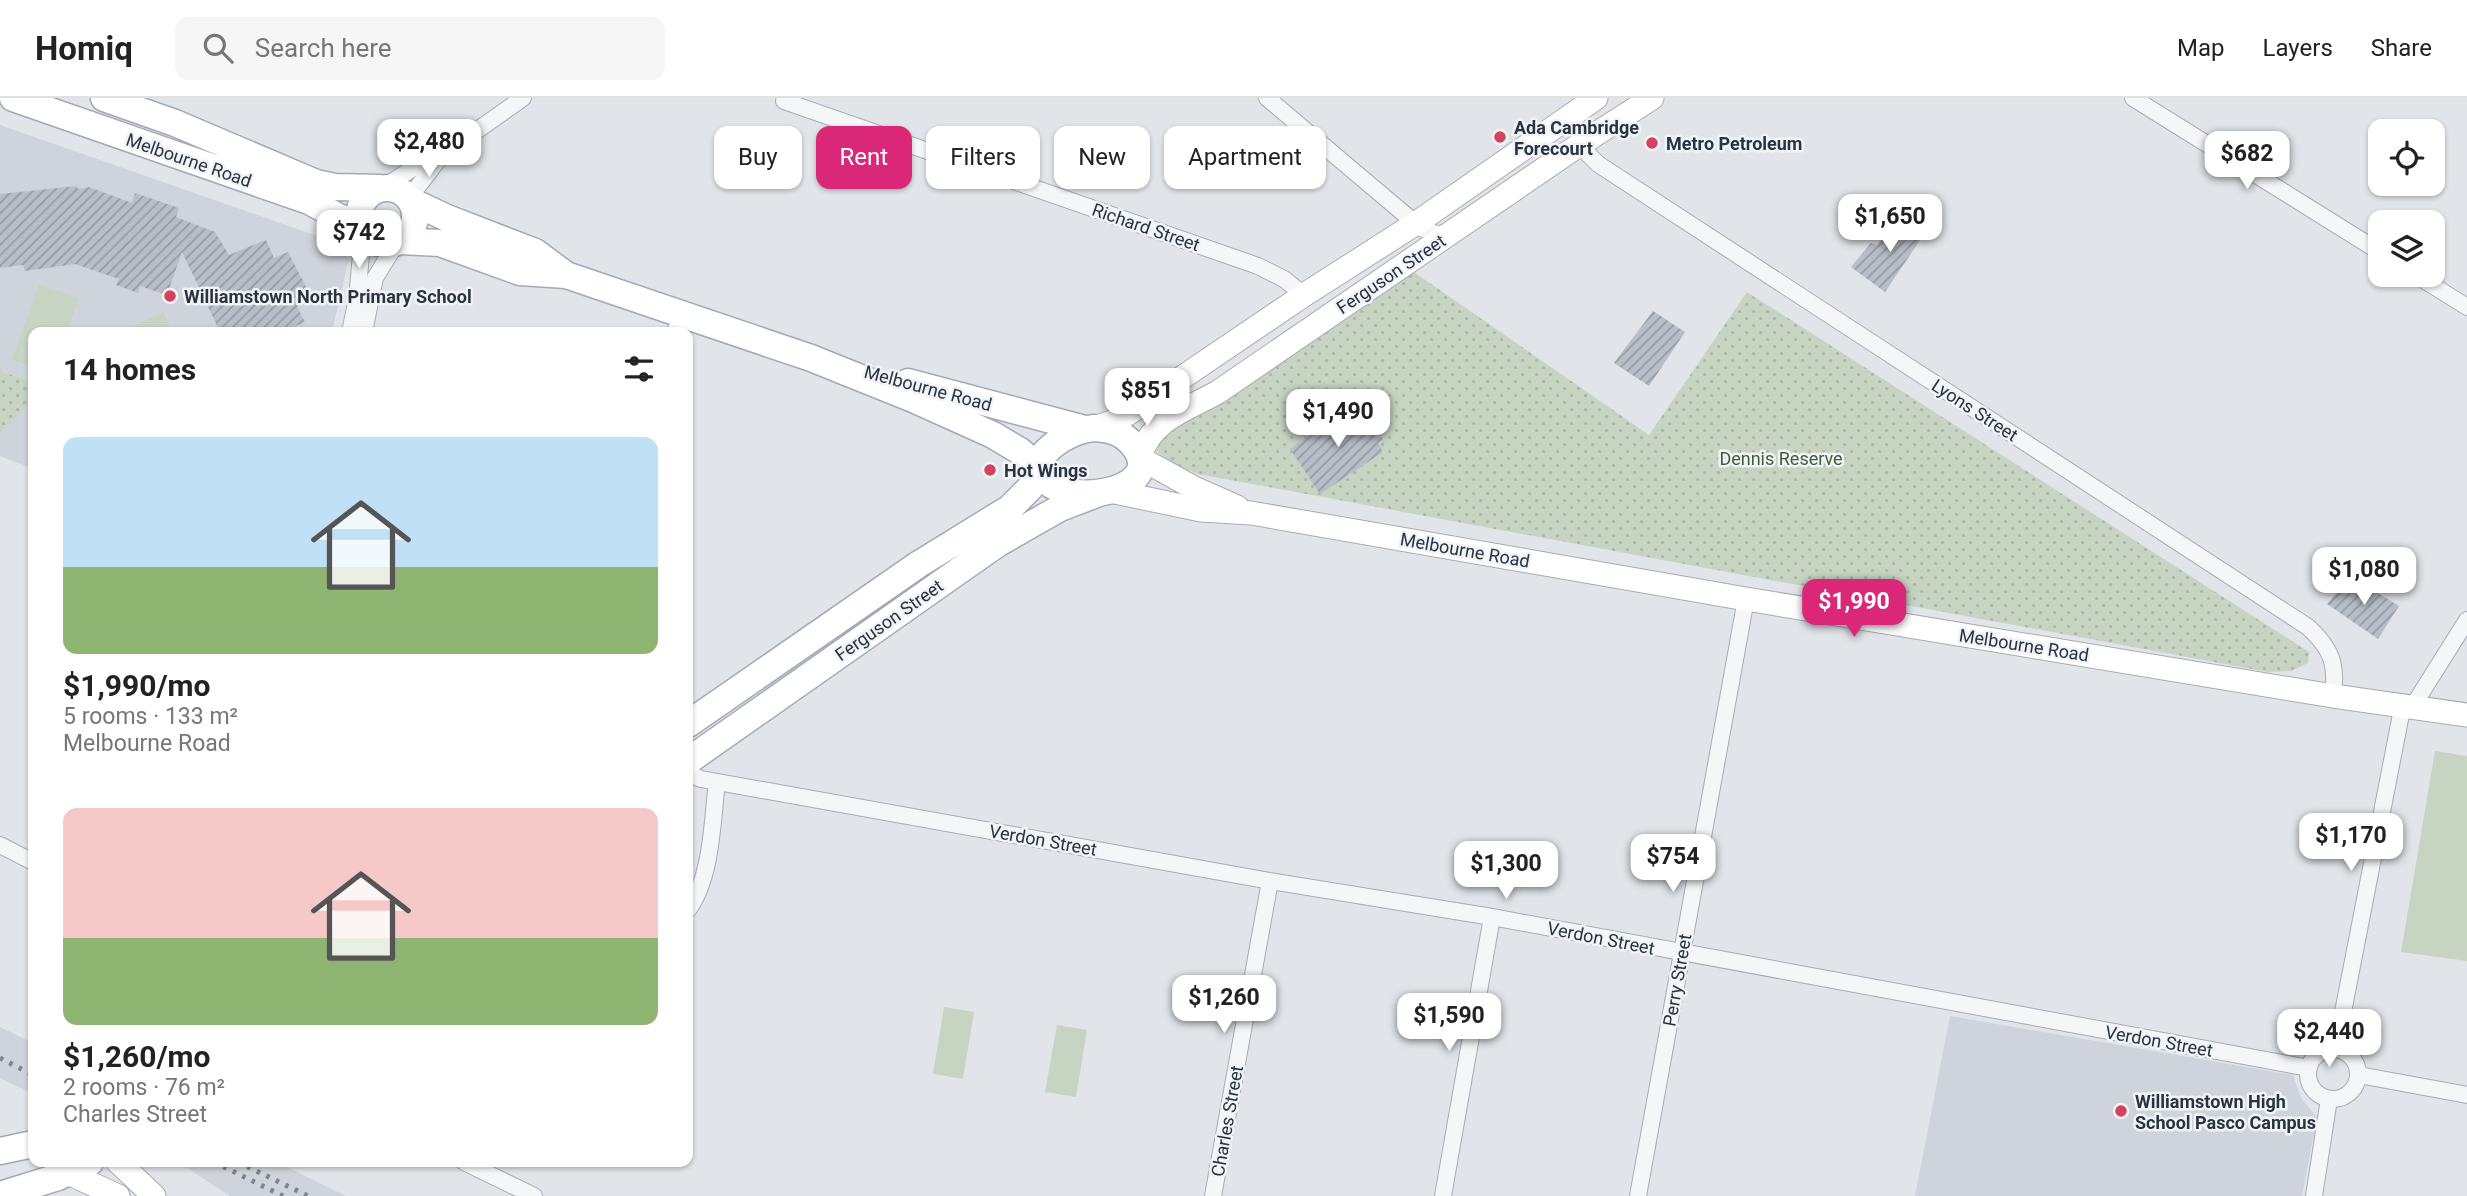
<!DOCTYPE html>
<meta charset="utf-8">
<style>
body{margin:0;font-family:Roboto,sans-serif;background:#f6f6f6;color:#222;height:100vh;display:flex;flex-direction:column;font-size:26px;white-space:nowrap}
*{box-sizing:border-box;margin:0}
p{font-size:23px;color:#767676}
.icon{flex:none;width:38px;height:38px;fill:none;stroke:currentColor;stroke-width:2;stroke-linecap:round;stroke-linejoin:round}
.map{position:relative;flex:1;overflow:hidden}
.side{position:absolute;left:28px;top:229px;width:665px;height:840px;display:flex;flex-direction:column;background:#fff;border-radius:14px;box-shadow:0 2px 5px #0004}
.side>*{flex:none}
.guide{position:absolute;left:714px;top:28px;width:665px;height:63px;display:flex;gap:14px}
.buttons{position:absolute;left:2368px;top:21px;display:grid;gap:14px}
.buttons a{display:grid;place-items:center;width:77px;height:77px;border-radius:14px;background:#fff;box-shadow:0 2px 5px #0004;font-size:35px}
.price{position:absolute;translate:-50% -60px;padding:0 16px;border-radius:14px;background:#fff;color:#222;font-size:23px;line-height:46px;filter:drop-shadow(0 2px 4px #0008)}
.price::after{content:'';position:absolute;left:50%;top:42px;width:21px;height:16px;margin-left:-10px;background:inherit;clip-path:polygon(0 0,100% 0,50% 100%)}
.price.on{background:#db2777;color:#fff}
ul{padding:0;list-style:none}
li{display:grid;align-content:center;gap:14px;height:371px;padding:0 35px}
li span{display:grid;place-items:center;height:217px;border-radius:14px;color:#555}
li>.icon{margin-inline-start:auto}
span .icon{width:126px;height:126px;fill:#fffc;stroke-width:1}
li b{font-size:30px}
h2{display:flex;justify-content:space-between;align-items:center;height:84px;padding:0 35px;font-size:30px}
.chip{padding:0 24px;border-radius:14px;background:#fff;box-shadow:0 2px 5px #0004;font-size:24px;line-height:63px}
.chip.on{background:#db2777;color:#fff}
header{display:flex;align-items:center;gap:42px;box-sizing:border-box;height:98px;padding:0 35px;background:#fff;border-bottom:2px solid #e0e0e0}
header strong{font-size:33px}
nav{display:flex;gap:38px;margin-inline-start:auto;font-size:24px}
.search{width:490px;height:63px;background:#f6f6f6;display:flex;align-items:center;gap:18px;box-sizing:border-box;padding:0 24px;border-radius:14px;color:#767676;font-size:26px}
.map>svg:first-child{display:block}
.built{fill:#cfd4dc}
.grass{fill:#c7d4c2}
.park{fill:url(#park-dots)}
.building{fill:url(#building-hatch)}
.lines{fill:none;stroke-linecap:round;stroke-linejoin:round}
.street-casing{stroke:#a6acb4;stroke-width:18}
.secondary-casing{stroke:#a6acb4;stroke-width:25}
.primary-casing{stroke:#a0aab6;stroke-width:29}
.street{stroke:#f4f6f8;stroke-width:16}
.secondary{stroke:#fff;stroke-width:23}
.primary{stroke:#fff;stroke-width:26}
.rail{stroke:#7a8594;stroke-width:5;stroke-dasharray:3.5 7;stroke-linecap:butt}
.poi-dot{fill:#d2435e;stroke:#f1f4f7;stroke-width:2.5}
.labels{text-anchor:middle;dominant-baseline:central;stroke-width:5;stroke-linejoin:round;paint-order:stroke}
.poi-label{font-size:18px;font-weight:bold;fill:#293342;stroke:#f1f4f7;text-anchor:start}
.street-label{font-size:18px;fill:#293342;stroke:#f1f4f7}
.park-label{font-size:18px;fill:#3f5f36;stroke:#f1f4f7}
</style>
<header>
<strong>Homiq</strong>
<div class="search"><svg class="icon" aria-label="search" viewBox="0 0 24 24"><circle cx="10" cy="10" r="6"/><path d="M15 15l6 6"/></svg>Search here</div>
<nav><a>Map</a><a>Layers</a><a>Share</a></nav>
</header>
<div class="map">
<svg width="2467" height="1098" viewBox="0 0 2467 1098">
<defs>
<pattern id="park-dots" width="8" height="8" patternUnits="userSpaceOnUse" patternTransform="scale(1.75)"><rect width="8" height="8" fill="#c7d4c2"/><path d="M2 2h.1M6 6h.1" fill="none" stroke="#abb6a8" stroke-width="1.8" stroke-linecap="round"/></pattern>
<pattern id="building-hatch" width="6" height="6" patternUnits="userSpaceOnUse" patternTransform="scale(1.75)"><rect width="6" height="6" fill="#b8bec7"/><path d="M-1 1l2-2M0 6l6-6M5 7l2-2" fill="none" stroke="#969ba3"/></pattern>
</defs>
<rect width="100%" height="100%" fill="#e1e5ea"/>
<!-- built -->
<path class="built" d="M0,27l323,113 26,21 -17,73h-299v137l-33,-13z
M1950,918l343,59 8,23 16,19 -15,79h-387z
M0,929l33,16v51l-33,-16z
M178,1064h99l69,34h-116z"/>
<!-- grass -->
<path class="grass" d="M39,186l40,14 -12,34h-34v35l-21,-7z
M163,214l10,20h-49l-1,-1z
M2435,653l32,5v205l-66,-9z
M944,909l30,5 -11,67 -30,-5z
M1057,927l30,5 -11,67 -31,-5z"/>
<!-- park -->
<path class="park" d="M1411,172l238,165 98,-143 562,360 -1,11 -17,8 -23,1 -1070,-198 -20,-8 -22,-15 7,-15z
M0,265l2,9 31,10v19l-33,32z"/>
<!-- building -->
<path class="building" d="M77,88l1,3 11,-2 43,16 3,-10 44,15 -3,9 39,15 14,23 37,-15 8,18 14,-6 25,48 -16,7 8,15 -22,10h-63l-38,-80 -15,43 -27,-9 -2,7 -22,-8 3,-6 -44,-15 -50,7 -2,-6 -23,3v-74z
M1901,118l26,14 -42,62 -34,-25 20,-24 6,2z
M1653,213l32,21 -36,54 -35,-23z
M1351,308l9,11 5,-3 18,25 -5,4 5,9 -63,42 -30,-45z
M2350,478l49,30 -21,33 -51,-35z"/>
<g class="lines">
<defs>
<path id="street" d="M1267,0l154,130 15,6 14,-1
M2133,0l247,154
M784,3l474,165 26,13 20,16
M1579,47l19,19 710,463c24,22 29,37 25,69
M383,90l54,-36
M409,100l33,-43 81,-57
M2416,177l51,32
M350,234l7,-33 6,-67
M364,234l11,-54 22,-36
M675,234l7,-18
M2413,608l54,-86
M688,675l13,6 569,102 222,36 817,151
M0,747l33,17
M688,812c24,-33 24,-88 29,-128
M2336,950l67,-344
M2308 976a25 25 0 1 1 50 0a25 25 0 1 1-50 0Z
M2359,977l108,20
M464,1064l70,34
M1213,1098l57,-315
M1443,1098l49,-279
M1638,1098l108,-597
M2314,1098l15,-97"/>
<path id="secondary" d="M1094,330l24,-8 34,-22 152,-103 111,-71 181,-126
M1140,358c12,-37 46,-46 78,-64l361,-247 73,-47
M1140,360l54,30 43,19
M1110,393l91,19 50,3 495,86 587,97 134,19
M118,1064l36,34
M68,1075l50,23"/>
<path id="primary" d="M13,0l296,103 52,28
M104,0l71,25 141,60 19,4 44,1
M359 118a28 28 0 1 1 56 0a28 28 0 1 1-56 0Z
M411,103l36,17 88,34 31,23
M400,143l40,2 80,29 46,3 245,83 102,41 80,36 27,16 16,14
M908,284l177,47
M1094,330c16,1 28,4 38,16 44,49 -84,71 -96,21 11,-20 36,-35 58,-37z
M688,626l231,-160 91,-56 20,-20 7,-13v-7
M688,663l309,-217 63,-36 39,-15
M0,1053l33,-7
M0,1097l58,-18 32,-15"/>
</defs>
<!-- street casing -->
<use href="#street" class="street-casing"/>
<!-- secondary casing -->
<use href="#secondary" class="secondary-casing"/>
<!-- primary casing -->
<use href="#primary" class="primary-casing"/>
<!-- street -->
<use href="#street" class="street"/>
<!-- secondary -->
<use href="#secondary" class="secondary"/>
<!-- primary -->
<use href="#primary" class="primary"/>
<!-- rail -->
<path class="rail" d="M0,960l33,17
M214,1064l69,34
M238,1064l70,34"/>
</g>
<!-- markers -->
<g class="poi-dot">
<circle cx="1500" cy="39" r="7"/>
<circle cx="1652" cy="45" r="7"/>
<circle cx="170" cy="198" r="7"/>
<circle cx="990" cy="372" r="7"/>
<circle cx="2121" cy="1013" r="7"/>
</g>
<g class="labels">
<!-- poi labels -->
<g class="poi-label">
<text x="1514" y="29">Ada Cambridge<tspan x="1514" dy="21">Forecourt</tspan></text>
<text x="1666" y="45">Metro Petroleum</text>
<text x="184" y="198">Williamstown North Primary School</text>
<text x="1004" y="372">Hot Wings</text>
<text x="2135" y="1003">Williamstown High<tspan x="2135" dy="21">School Pasco Campus</tspan></text>
</g>
<!-- street labels -->
<g class="street-label">
<text transform="translate(189 62) rotate(19)">Melbourne Road</text>
<text transform="translate(1146 129) rotate(19)">Richard Street</text>
<text transform="translate(1391 176) rotate(-34)">Ferguson Street</text>
<text transform="translate(928 290) rotate(15)">Melbourne Road</text>
<text transform="translate(1975 312) rotate(33)">Lyons Street</text>
<text transform="translate(1465 452) rotate(10)">Melbourne Road</text>
<text transform="translate(889 522) rotate(-35)">Ferguson Street</text>
<text transform="translate(2024 547) rotate(9)">Melbourne Road</text>
<text transform="translate(1043 742) rotate(10)">Verdon Street</text>
<text transform="translate(1601 840) rotate(11)">Verdon Street</text>
<text transform="translate(1677 882) rotate(-80)">Perry Street</text>
<text transform="translate(2159 943) rotate(10)">Verdon Street</text>
<text transform="translate(1227 1023) rotate(-80)">Charles Street</text>
</g>
<!-- park labels -->
<g class="park-label">
<text x="1781" y="360">Dennis Reserve</text>
</g>
</g>
</svg>
<div class="buttons">
<a><svg class="icon" aria-label="locate" viewBox="0 0 24 24"><circle cx="12" cy="12" r="6"/><path d="M12 2v4M12 18v4M2 12h4M18 12h4"/></svg></a>
<a><svg class="icon" aria-label="layers" viewBox="0 0 24 24"><path d="M12 4l9 5-9 5-9-5zM3 14l9 5 9-5"/></svg></a>
</div>
<b class="price" style="left:429px;top:81px">$2,480</b>
<b class="price" style="left:2247px;top:93px">$682</b>
<b class="price" style="left:1890px;top:156px">$1,650</b>
<b class="price" style="left:359px;top:172px">$742</b>
<b class="price" style="left:1147px;top:330px">$851</b>
<b class="price" style="left:1338px;top:351px">$1,490</b>
<b class="price" style="left:2364px;top:509px">$1,080</b>
<b class="price on" style="left:1854px;top:541px">$1,990</b>
<b class="price" style="left:2351px;top:775px">$1,170</b>
<b class="price" style="left:1673px;top:796px">$754</b>
<b class="price" style="left:1506px;top:803px">$1,300</b>
<b class="price" style="left:1224px;top:937px">$1,260</b>
<b class="price" style="left:1449px;top:955px">$1,590</b>
<b class="price" style="left:2329px;top:971px">$2,440</b>
<div class="guide">
<a class="chip">Buy</a>
<a class="chip on">Rent</a>
<a class="chip">Filters</a>
<a class="chip">New</a>
<a class="chip">Apartment</a>
</div>
<section class="side">
<h2>14 homes<svg class="icon" aria-label="filters" viewBox="0 0 24 24"><path d="M4 7h16M4 17h16"/><circle cx="9" cy="7" r="2"/><circle cx="15" cy="17" r="2"/></svg></h2>
<ul>
<li><span style="background:linear-gradient(#bfe0f5 60%,#8fb573 0)"><svg class="icon" aria-label="home" viewBox="0 0 24 24"><path d="M3 11l9-7 9 7M6 9v11h12V9"/></svg></span><div><b>$1,990/mo</b><p>5 rooms · 133 m²</p><p>Melbourne Road</p></div></li>
<li><span style="background:linear-gradient(#f6c9c9 60%,#8fb573 0)"><svg class="icon" aria-label="home" viewBox="0 0 24 24"><path d="M3 11l9-7 9 7M6 9v11h12V9"/></svg></span><div><b>$1,260/mo</b><p>2 rooms · 76 m²</p><p>Charles Street</p></div></li>
</ul>
</section>
</div>
